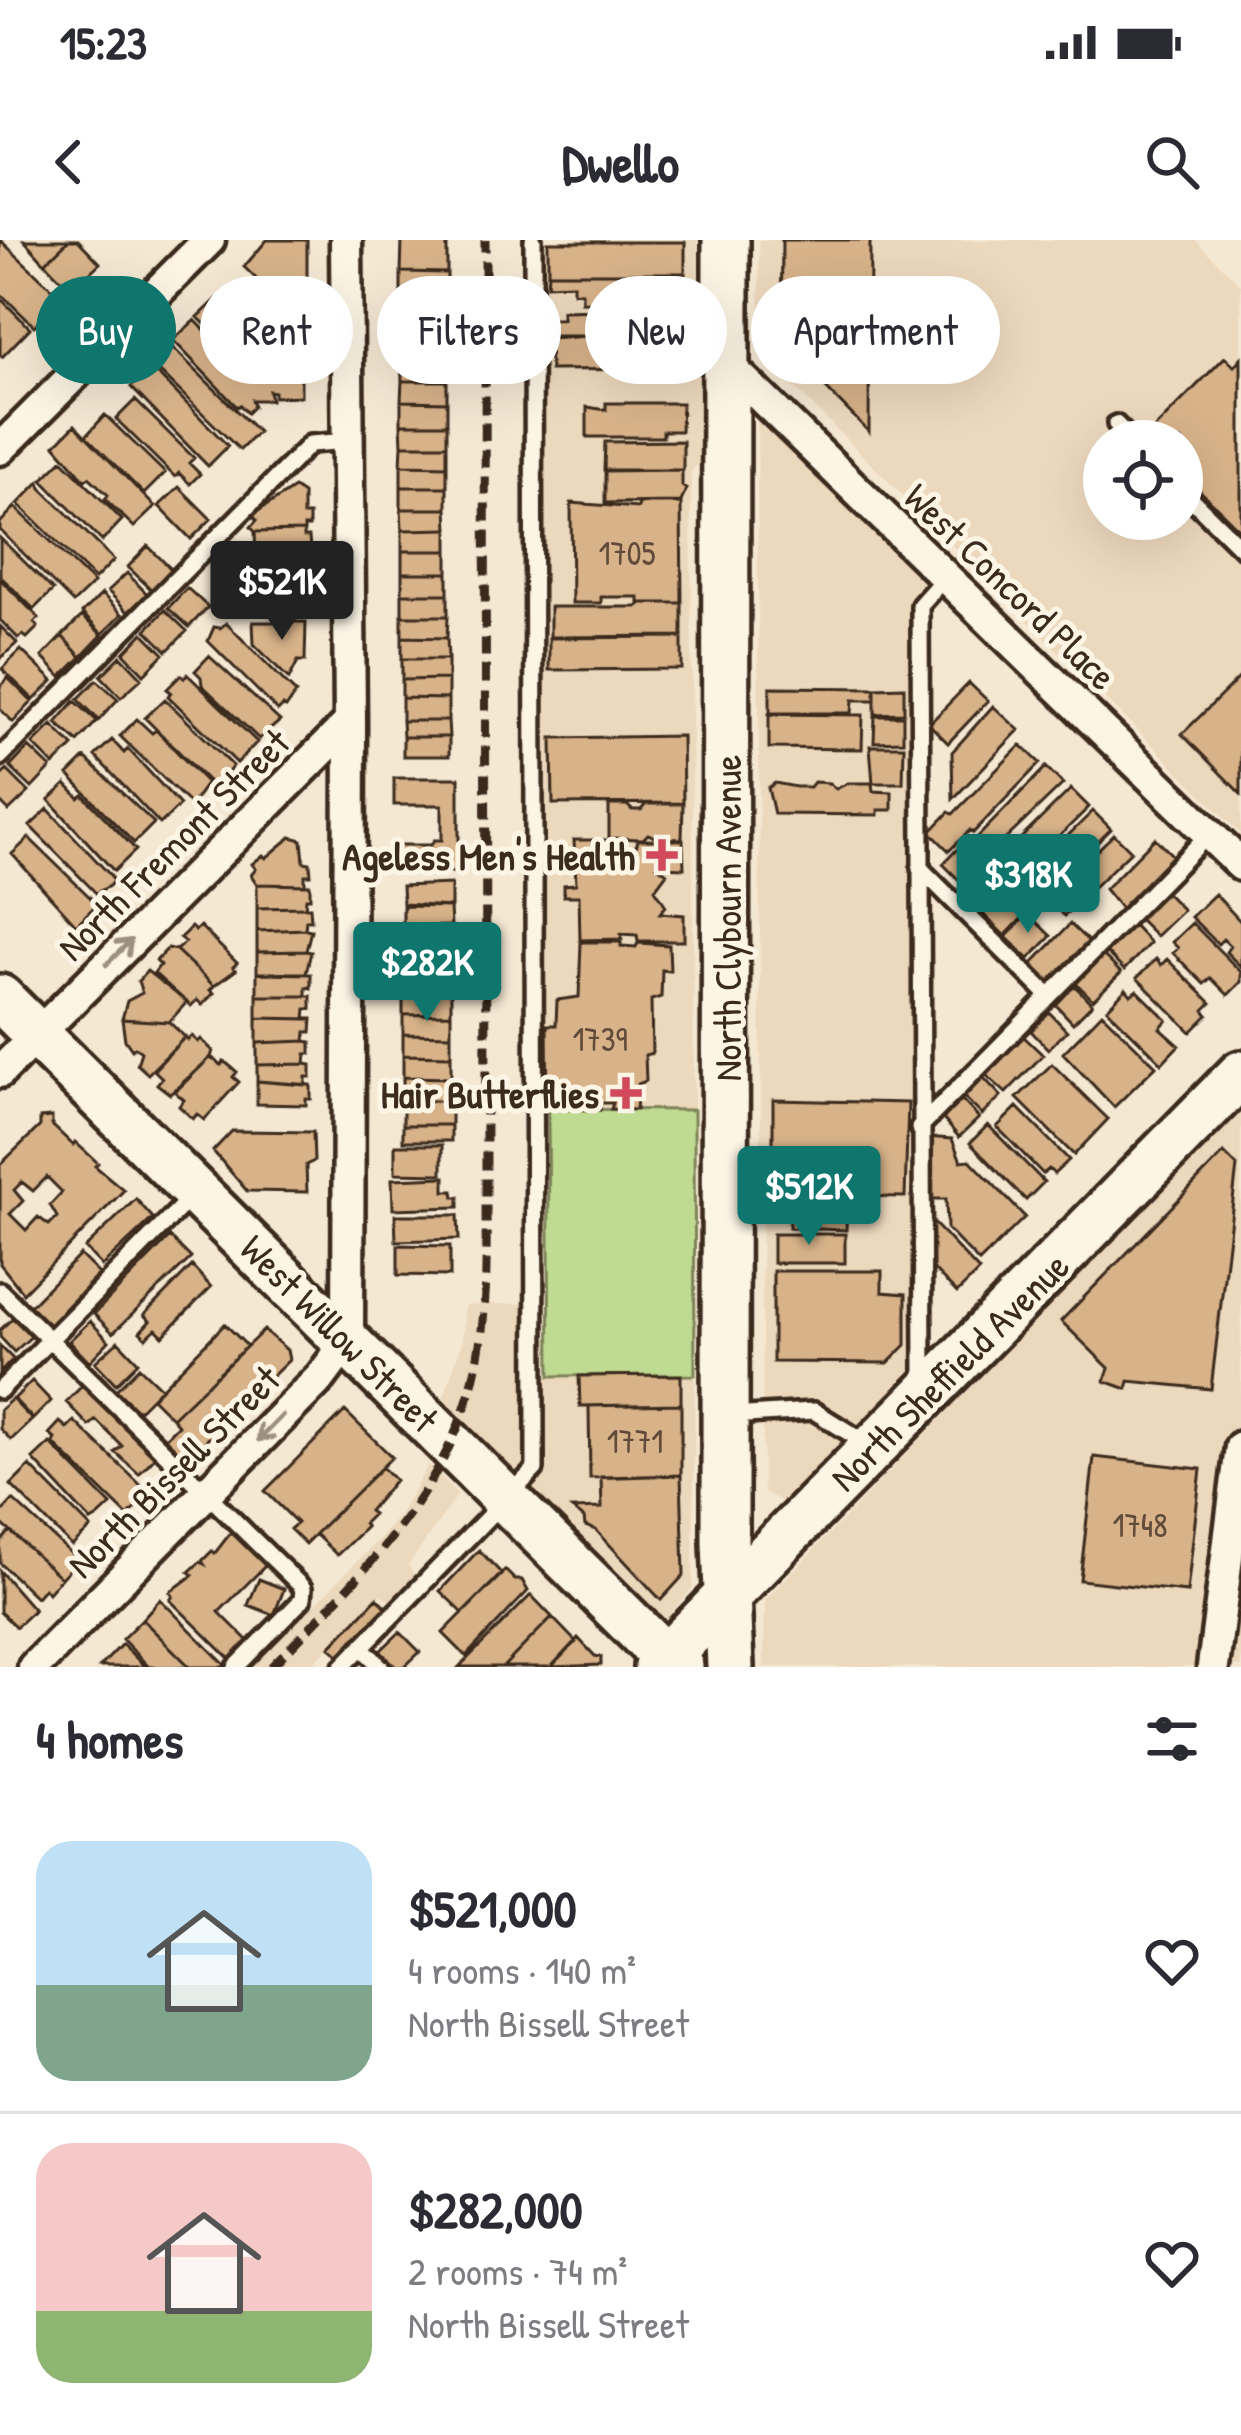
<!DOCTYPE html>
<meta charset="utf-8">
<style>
body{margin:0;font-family:"Patrick Hand",sans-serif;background:#f7f7f7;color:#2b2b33;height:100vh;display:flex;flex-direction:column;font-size:45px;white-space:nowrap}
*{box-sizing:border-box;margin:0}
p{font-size:39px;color:#7c7c81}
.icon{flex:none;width:66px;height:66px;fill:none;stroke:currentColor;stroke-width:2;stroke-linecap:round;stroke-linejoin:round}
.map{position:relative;height:1427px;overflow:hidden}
.sheet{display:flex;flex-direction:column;background:#fff;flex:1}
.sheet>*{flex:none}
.banner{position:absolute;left:36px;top:36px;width:1170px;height:108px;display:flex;gap:24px}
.fabs{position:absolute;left:1083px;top:180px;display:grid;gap:24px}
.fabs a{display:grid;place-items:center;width:120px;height:120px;border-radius:50%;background:#fff;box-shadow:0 12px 48px #0002;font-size:60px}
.price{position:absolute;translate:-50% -102px;padding:0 27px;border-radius:12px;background:#0f766e;color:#fff;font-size:39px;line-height:78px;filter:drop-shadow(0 3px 6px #0008)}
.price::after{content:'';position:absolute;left:50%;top:72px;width:36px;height:27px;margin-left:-18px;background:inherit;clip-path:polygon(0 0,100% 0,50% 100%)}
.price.on{background:#222;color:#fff}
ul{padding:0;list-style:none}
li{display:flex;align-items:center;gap:36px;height:300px;padding:0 36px}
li+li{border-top:3px solid #e1e1e2}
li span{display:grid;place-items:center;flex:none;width:336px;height:240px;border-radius:36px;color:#555}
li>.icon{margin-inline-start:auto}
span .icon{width:144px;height:144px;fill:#fffc;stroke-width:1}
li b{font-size:51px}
h2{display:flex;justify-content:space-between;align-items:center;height:144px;padding:0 36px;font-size:51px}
.tag{padding:0 42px;border-radius:54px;background:#fff;box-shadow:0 12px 48px #0002;font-size:42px;line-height:108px}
.tag.on{background:#0f766e;color:#fff}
.status{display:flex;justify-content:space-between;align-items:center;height:84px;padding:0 60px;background:#fff;direction:ltr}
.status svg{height:33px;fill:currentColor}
header{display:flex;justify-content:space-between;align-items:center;height:156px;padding:0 36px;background:#fff;font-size:54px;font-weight:700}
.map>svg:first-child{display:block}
.built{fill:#ecd8bd;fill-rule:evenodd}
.green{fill:#bfda91;stroke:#7d8258;stroke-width:3}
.building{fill:#d8b38a;stroke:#3b2a1e;stroke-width:3;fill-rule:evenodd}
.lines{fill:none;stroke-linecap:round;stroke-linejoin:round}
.lane-casing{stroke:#3b2a1e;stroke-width:24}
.street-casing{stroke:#3b2a1e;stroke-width:39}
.secondary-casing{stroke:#3b2a1e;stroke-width:54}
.lane{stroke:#fcf5e5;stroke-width:15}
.street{stroke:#fcf5e5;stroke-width:30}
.secondary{stroke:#fcf5e5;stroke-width:45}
.rail{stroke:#3b2a1e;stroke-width:9;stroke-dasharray:18 9;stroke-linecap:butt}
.oneway{stroke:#9c9082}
.poi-dot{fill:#d1495b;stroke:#fcf5e5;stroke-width:4.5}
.labels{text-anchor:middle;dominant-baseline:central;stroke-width:10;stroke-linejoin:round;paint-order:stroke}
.number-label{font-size:33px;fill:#624c39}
.street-label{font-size:39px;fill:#3b2a1e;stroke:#fcf5e5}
.poi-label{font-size:39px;font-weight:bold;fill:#3b2a1e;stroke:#fcf5e5;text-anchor:end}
</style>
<div class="status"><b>15:23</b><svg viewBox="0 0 49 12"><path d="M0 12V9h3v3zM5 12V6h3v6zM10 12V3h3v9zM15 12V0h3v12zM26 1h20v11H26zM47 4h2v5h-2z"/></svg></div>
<header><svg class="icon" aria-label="back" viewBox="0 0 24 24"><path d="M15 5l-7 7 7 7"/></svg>Dwello<svg class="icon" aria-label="search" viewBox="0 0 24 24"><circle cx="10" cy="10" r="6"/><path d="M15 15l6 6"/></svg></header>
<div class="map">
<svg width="1241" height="1427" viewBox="0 0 1241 1427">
<rect width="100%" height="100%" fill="#f5e8d3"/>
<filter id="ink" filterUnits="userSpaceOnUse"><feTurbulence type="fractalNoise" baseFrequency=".00833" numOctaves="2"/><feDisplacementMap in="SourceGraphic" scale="24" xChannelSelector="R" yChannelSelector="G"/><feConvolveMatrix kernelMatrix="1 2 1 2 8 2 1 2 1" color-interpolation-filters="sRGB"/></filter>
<g filter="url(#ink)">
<!-- built -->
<path class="built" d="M533,0h165l1,223 -8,9 3,638 -158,-1z
M759,0h436l46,45v549l-481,-481zM1104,201h78v78h-78z
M757,170l177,179 -14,16 3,765 -142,131 -18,-9z
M1241,869v558h-477l1,-67z
M536,1063v73l159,-1 -2,213 -26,29h-16l-211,-208 22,-67 3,-37z
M428,1225l30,29 -50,72 9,11 -26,26 -10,-9 -72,73h-56l126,-128 20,-24z"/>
<!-- green -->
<path class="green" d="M548,869l146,1 1,265 -145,1z"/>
<!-- building -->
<path class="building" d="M0,0l62,58 -28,28 -34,-33z
M24,0h45l-24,23z
M69,0h9l22,23 -29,27 -26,-27z
M267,0h40v50l-22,1 -5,-5 -8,8 -28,-27z
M782,0h88l-1,192 -88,-90z
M402,1l45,1v31l-46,-1z
M548,2h137v31h-137z
M401,32l46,1v22h-46z
M548,33h137v30l-103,-1v-9l-9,-1v-8l-26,1z
M401,55h46v20l-46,1z
M0,58l30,30 -28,29 -2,-2z
M217,59l36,31 6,-11 16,17 -7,7 6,7 -17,16 -6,-6 -6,6 -47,-49z
M606,63h77l-1,33h-133v-17h13v-8l45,-1z
M447,75v22l-46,1v-22z
M195,80l51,53 55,-4v27l-27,1v-5l-5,-1 2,9h-19l2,6 -7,7 -7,-8 -3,2 -64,-67z
M312,96l-2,30h-29l1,-29z
M587,96h87l6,6v27l-130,1 -1,-31z
M447,97v21h-46v-20z
M171,106l87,86 -18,18 -87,-85z
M1225,117l9,9 7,-8v173l-59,-58v-32h-32l-4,-4z
M401,118h46v23h-45z
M152,128l76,78 -20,20 -77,-79z
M402,141h45v21l-46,-1z
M135,160l59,58 -5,5 11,11 -10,10 -11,-11 -4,4 -59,-58z
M401,161l46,1v22h-46z
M606,163h76l-1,28h-18v6h-76v-30l19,3z
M105,175l60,58 -21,21 -58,-58z
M401,184h46v21h-45z
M75,185l80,82 -21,20 -29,-28 3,-4 -19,-18 -4,3 -30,-35z
M683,201v29h-79l1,-28z
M402,205h45v21l-46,-1z
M62,220l60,60 -20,21 -60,-61z
M401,225l46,1v21h-46z
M682,230v16l4,3 -5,13 -76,1v-32z
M39,242l2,6 73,72 -19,19 -77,-75z
M179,247l32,32 -20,20 -32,-33z
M401,247h46v22h-46z
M294,248l9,6v21h6v12h-5v4l-49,1 -4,-5 6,-7 -5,-5z
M571,263l67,5 1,-5h42l1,100h-43v-6h-38v6h-29z
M15,267l79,76 -21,20 -73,-73v-7z
M401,269h46l1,20 -46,1z
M448,289v22h-46v-21z
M304,291v6h5l1,13h-5v5h-49l-1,-23z
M0,298l53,52 -19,19 -34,-33z
M148,306l23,23 -19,21 -24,-23z
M402,311h46v22h-46z
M256,315h49v5l5,-1v13h-6l1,5h-49z
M127,333l20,21 -19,18 -20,-21z
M402,333h46v21h-46z
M307,338h8l-1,38 -89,-4 1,-31 81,1z
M0,339l39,39 -5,5 4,4 -11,11 -4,-3 -5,3 -18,-18z
M187,348l21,19 -19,20 -21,-19z
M102,354l20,20 -20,20 -20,-21z
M402,354h46v22h-46z
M642,363h40v33l-132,1v-30h87z
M165,370l22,21 -20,20 -21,-21z
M82,376l20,19 -21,22 -19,-21z
M402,376h46l-1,22 -45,-1z
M253,382h53l-1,39h-7l-9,18 -35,-35z
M226,383l70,70 -10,15 -3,-2 -5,5 -70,-70 6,-14 6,1z
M0,386l17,17 -17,16z
M143,393l21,21 -20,20 -20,-21z
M62,396l19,21 -20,20 -19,-20z
M402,397l45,1 1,21h-46z
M682,397v32l-133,1v-32z
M21,410l32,31 -19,19 -32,-31z
M121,416l21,22 -21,19 -20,-21z
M209,416l71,65 -21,18 -57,-54 -1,-8 -6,-6z
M402,419h46v20l-46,1z
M187,434l70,68 -20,21 -69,-67 3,-4 -4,-3 14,-14 3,3z
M1241,436v118l-59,-60z
M8,438l24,24 -19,20 -13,-13v-22z
M448,439v20l-46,-1v-18z
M97,440l21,19 -19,21 -21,-21z
M969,443l19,18 -40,42 -19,-19z
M770,447l105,1v12h-22l-1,13h-82z
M904,447v26l-29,1v-26z
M402,458l46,1v22h-46z
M165,459l68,67 -15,19h-6l-67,-67z
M75,461l22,20 -19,21 -22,-19z
M993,466l26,24 -66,69 -1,-47z
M769,474l94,1 -1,34 -93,-1z
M875,476h28v25l-29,1z
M137,479l15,14 4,-3 51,53 -16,22 -71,-69z
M402,481h46l1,16h-46z
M52,485l21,21 -19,19 -21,-21z
M682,496l1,67 -130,1 -1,-66z
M403,497h46v19h-46z
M112,500l12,13 4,-4 52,56 -20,19 -65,-68z
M1021,505l19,18 -67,70 -3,-3 -21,21 -19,-19 19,-20 4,2z
M870,506h34l-1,37h-30z
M29,507l22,21 -19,20 -22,-21z
M85,518l69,65 -20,20 -66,-68z
M1046,527l17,17 -102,98 -18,-18 19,-20 5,4z
M7,530l22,22 -20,19 -9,-9v-25z
M394,538h65v94h-64v-27h36l3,-5h8v-35h-48z
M814,542l15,1 7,6 12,-6h24l1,8 19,1v18h-14v5l-104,-1 -6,-26 7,-5 21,4h14z
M66,544l13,14 4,-3 53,55 -22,21 -65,-71z
M1071,549l18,18 -63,62 -18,-18z
M646,564h37l-1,35 -24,-1 -10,-4 -5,5 -34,-1v-33h18l5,5h9z
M48,569l63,67 2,5 -4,5 -13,7 -66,-67z
M1093,571l18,18 -63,62 -18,-18z
M1114,594l17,17 -67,65 -17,-17z
M291,597l11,3 2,22 6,1 1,12h-6v10l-48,-1 -6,-9 5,-6 -4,-5 11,-9 3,3z
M29,598l68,66 -21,21 -64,-71z
M1155,598l19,19 -52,53 -17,-21z
M574,600h44v6l18,1 2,-7h45l1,28 -25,-1 8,6 -12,16 11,17 -6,7 24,2v26h-46l-1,-6 -16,-1 1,5 -42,1 -1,-44h-15v-11l12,-1z
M987,622l23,22 -22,23 -23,-22z
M257,644l53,1v13h-4l-1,9 -48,1z
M451,644v23l-48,-3 -1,-18z
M1164,651l19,19 -27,26 -18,-18z
M1005,652l22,21 -22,23 -22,-22z
M1215,654l26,28v45l-15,-15 4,-6 -7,-7 -5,5 -27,-27z
M403,666l47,1 1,19 -48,1z
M305,667h5l1,13h-5l-1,9 -48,2v-23z
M1028,674l23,22 -22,23 -23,-22z
M1192,683l49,49v10l-13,13 -17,-17 -7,6 -31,-31 5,-5 -6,-6z
M1070,684l20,19 -39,40 -20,-18z
M1132,684l18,19 -26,27 -19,-19z
M200,686l37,37 -4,4 3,3 -22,16 -38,-36 9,-8 -5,-4 11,-11 4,4z
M451,686l-1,23 -47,-1v-21z
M305,689l6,1 -5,21 -49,1v-21z
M581,702h40v4l15,1 2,-4 31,2 1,26 -8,-1 -1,27 -10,3 1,53 -7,2 1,26 -8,3 -2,26 -25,-1 2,-6h-13v7l-52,-1 -1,-84h9l1,-25 22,-3z
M168,708l8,2 38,36 -4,4 4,3 -12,12 -5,-5 -6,6 -37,-33 6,-8 -4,-4z
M403,708l47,1 1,22h-48z
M306,711l5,1 -5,21h-49v-21z
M1103,715l18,18 -28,27 -18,-18z
M1156,719l5,6 6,-6 44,44 -7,7 4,5 -17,17 -54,-54z
M147,731l40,31 -18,20 -47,-3 5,-18 15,-8 -4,-12z
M403,731h48v21l-48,-1z
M257,733l54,1v14l-5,-1v9h-49z
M1074,745l18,19 -19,19 -17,-18z
M1126,749l5,6 6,-5 30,30 -7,8 19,17 -17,18 -55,-54z
M403,751l48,1v22l-48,1z
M257,756h54v13h-5l-1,10 -48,-1z
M1049,772l18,19 -19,18 -17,-18z
M1102,773l54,53 -42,41 -51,-54z
M451,774v21l-48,-1v-19z
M257,778l55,1 -1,13h-5l-1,9 -48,2z
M122,779l47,3 16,15 -37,37 -11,-10 4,-12 -6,-5 -3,3 -7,-10z
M403,794l48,1v21l-48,-1z
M192,796l6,6 3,-3 12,12 -2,6 -41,37 -13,-10 5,-6 -8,-8 31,-33 3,3z
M1023,796l20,19 -37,38 -20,-18z
M305,801l6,1v12h-5l-1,10 -48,1v-22z
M403,815l48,1v22l-48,-1z
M211,817l10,8 3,-4 13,11 -4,5 6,5 -35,38 -7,-6 -4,5 -14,-13 5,-6 -9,-8z
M305,824l6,1v12h-5v8l-49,-4v-16z
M1052,824l56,55 -34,36 -57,-57z
M403,837l48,1v23h-48z
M983,837l18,19 -19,19 -19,-19z
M257,841l54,4v14h-5v6l-49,-1z
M961,859l18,19 -20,19 -16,-18z
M773,860l135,3 -3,94 -132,-2z
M403,861h48v24h-48z
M1017,867l52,53 -15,14 -5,-5 -6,5 -46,-47z
M52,877v8l21,20 2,-3 23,21 -3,3 29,24 -101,103 -23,-29v-99l40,-39v-8zM47,937l15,15 -12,13 7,12 -8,8 -11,-8 -12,13 -16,-16 13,-13 -9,-11 8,-8 11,9z
M403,885h48v16h-48z
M988,885l56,57 -18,18 -56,-57z
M232,891l81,1 1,29 -8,4 1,27 -60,-1 -34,-40z
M925,897l27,2 9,22 9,-1 55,57 -46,45 -32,-33 -1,-30h-19z
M395,905h47v29l-47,-1z
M1224,913l13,13 -26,223 -82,-8 -2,8 -22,-8 4,-13 -48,-47z
M445,937v14h8l1,6h5v10l-66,2 -1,-30z
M790,958l57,2 -1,30 -57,-2z
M136,959l17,19 -51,48 -17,-18z
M395,975h63l1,24 -63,2z
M931,980l48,51 -22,22 -33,-33z
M773,994h72v29h-72z
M170,997l21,21 -78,75 -19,-19z
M398,1005l52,1v30l-52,-1z
M80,1015l19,19 -50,51 -19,-19z
M192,1026l19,21 -48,49 -7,-7 -10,9 -6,-6 10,-11 -6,-6z
M773,1031h109v21l24,2v51l-18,18 -115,-1z
M16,1075l18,19 -20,18 -14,-15v-7z
M90,1081l19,20 -20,21 -20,-21z
M225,1084l22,22 -75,72 -20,-20z
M264,1090l23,20 2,10 -104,101 -22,-21 15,-15 -6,-7z
M118,1101l20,21 -22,22 -21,-22z
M0,1106l13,13 -13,14z
M139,1127l22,21 -23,23 -22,-21z
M681,1135v29l-101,2 -1,-30z
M32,1141l19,20 -18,18 -19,-20z
M82,1146l73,71 -16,17 -24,-22 7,-6 -26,-26 -7,6 -23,-24z
M12,1159l20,21 -21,20 -11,-11v-19z
M681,1164v71l-91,3 -1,-72z
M345,1171l47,46 -87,87 -15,-15 7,-6 -32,-32z
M74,1181l75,72 -21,23 -75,-73 2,-4 -6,-5 11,-12 7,6z
M50,1203l61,62 -13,12 -7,4 -58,-62z
M1094,1217l107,12 -14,123 -107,-12z
M30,1226l61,62 -19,18 -61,-61z
M382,1227l13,13 -26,31 4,3 -10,10 3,3 -29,28 -22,-21z
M681,1235l3,100 -23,25 -65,-70 -11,-4 -1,-8 -12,-9 30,-1 -1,-31z
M13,1260l65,60 -17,18 -61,-56v-8z
M10,1291l51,47 -13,15 -4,-5 -8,9 -36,-34v-20z
M232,1291l36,32 -49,49 29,29 -17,19 -61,-60 3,-4 -3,-4 23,-17 -4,-3 11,-10 4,2 -2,-3 10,-10 3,2z
M479,1310l23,24 -39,39 -23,-22z
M505,1330l10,10h7l6,11 -62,65 -23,-23z
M0,1331l34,39 -18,17 -16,-15z
M259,1339l25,10 -10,26 -26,-10z
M531,1355l21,22 -49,50h-44z
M377,1358l10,10 -47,48 -10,-9z
M160,1359l65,66 -2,2h-33l-48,-48z
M552,1377l24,25 -25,25h-48z
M142,1379l48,48h-41l-27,-28z
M400,1392l20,20 -16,15h-8l-16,-16z
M578,1398l17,18 6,1v8l-50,2z
M122,1404l23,23h-45z"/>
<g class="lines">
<defs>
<path id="lane" d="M1116,184l17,17
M1182,250l59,58
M0,517l310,-313 38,-3
M920,628l129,128
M919,888l290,-294
M0,1051l303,297 -1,12 -66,67
M923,1142l-3,-777 25,-28
M0,1150l192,-194
M729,1176l85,-5 55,34
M361,1407l20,20
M342,1427l193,-198 -2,-1229"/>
<path id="street" d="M726,123l515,502
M0,209l209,-209
M0,832l350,-350
M34,1427l287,-290 27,-36 2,-619 -4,-482
M1213,1427l28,-220"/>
<path id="secondary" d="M726,0l-1,1302 5,125
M0,758l666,660 14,9
M657,1427l584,-593"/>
</defs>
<!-- lane casing -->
<use href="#lane" class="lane-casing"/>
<!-- street casing -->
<use href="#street" class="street-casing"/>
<!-- secondary casing -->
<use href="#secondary" class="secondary-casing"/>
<!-- lane -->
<use href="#lane" class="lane"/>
<!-- street -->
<use href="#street" class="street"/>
<!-- secondary -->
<use href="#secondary" class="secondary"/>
<!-- rail -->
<path class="rail" d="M271,1427c91,-93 187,-181 208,-317 9,-51 7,-104 7,-156l-1,-954"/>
</g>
<!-- one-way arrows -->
<defs><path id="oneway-shaft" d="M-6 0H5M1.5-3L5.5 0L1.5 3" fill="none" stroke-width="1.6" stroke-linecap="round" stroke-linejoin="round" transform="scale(3)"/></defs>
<g class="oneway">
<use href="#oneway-shaft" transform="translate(119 712) rotate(-45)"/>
<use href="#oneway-shaft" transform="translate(270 1188) rotate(134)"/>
</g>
</g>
<!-- markers -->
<g class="poi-dot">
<path d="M656 597h12v12h12v12h-12v12h-12v-12h-12v-12h12z"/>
<path d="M620 835h12v12h12v12h-12v12h-12v-12h-12v-12h12z"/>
</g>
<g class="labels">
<!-- number labels -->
<g class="number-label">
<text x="627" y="313">1705</text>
<text x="600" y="799">1739</text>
<text x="635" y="1201">1771</text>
<text x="1140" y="1285">1748</text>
</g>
<!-- street labels -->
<g class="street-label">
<text transform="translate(1011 346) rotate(44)">West Concord Place</text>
<text transform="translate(173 604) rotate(-45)">North Fremont Street</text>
<text transform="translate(726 678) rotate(-90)">North Clybourn Avenue</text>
<text transform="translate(340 1093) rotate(45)">West Willow Street</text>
<text transform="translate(949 1131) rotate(-45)">North Sheffield Avenue</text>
<text transform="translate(173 1231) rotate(-45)">North Bissell Street</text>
</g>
<!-- poi labels -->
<g class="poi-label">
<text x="635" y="615">Ageless Men's Health</text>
<text x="599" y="853">Hair Butterflies</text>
</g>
</g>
</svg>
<div class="fabs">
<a><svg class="icon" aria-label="locate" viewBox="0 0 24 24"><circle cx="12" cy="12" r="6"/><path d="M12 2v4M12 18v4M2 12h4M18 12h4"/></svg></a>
</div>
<b class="price on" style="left:282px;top:403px">$521K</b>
<b class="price" style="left:1028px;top:696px">$318K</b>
<b class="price" style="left:427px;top:784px">$282K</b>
<b class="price" style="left:809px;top:1008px">$512K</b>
<div class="banner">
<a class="tag on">Buy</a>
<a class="tag">Rent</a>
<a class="tag">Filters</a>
<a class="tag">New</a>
<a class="tag">Apartment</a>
</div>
</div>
<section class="sheet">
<h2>4 homes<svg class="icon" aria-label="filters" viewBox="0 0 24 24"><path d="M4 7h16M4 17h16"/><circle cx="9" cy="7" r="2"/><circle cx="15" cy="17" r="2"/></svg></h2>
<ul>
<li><span style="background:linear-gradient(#bfe0f5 60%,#7fa58c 0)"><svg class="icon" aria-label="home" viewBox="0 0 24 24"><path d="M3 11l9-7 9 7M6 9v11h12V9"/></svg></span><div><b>$521,000</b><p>4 rooms · 140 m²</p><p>North Bissell Street</p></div><svg class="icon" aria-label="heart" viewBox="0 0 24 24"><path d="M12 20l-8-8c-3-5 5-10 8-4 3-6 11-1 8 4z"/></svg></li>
<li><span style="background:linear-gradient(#f6c9c9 70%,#8fb573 0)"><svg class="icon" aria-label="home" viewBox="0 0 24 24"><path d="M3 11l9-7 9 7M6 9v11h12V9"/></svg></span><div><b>$282,000</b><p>2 rooms · 74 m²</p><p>North Bissell Street</p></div><svg class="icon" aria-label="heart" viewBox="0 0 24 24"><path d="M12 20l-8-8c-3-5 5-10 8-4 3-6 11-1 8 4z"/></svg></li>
</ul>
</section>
